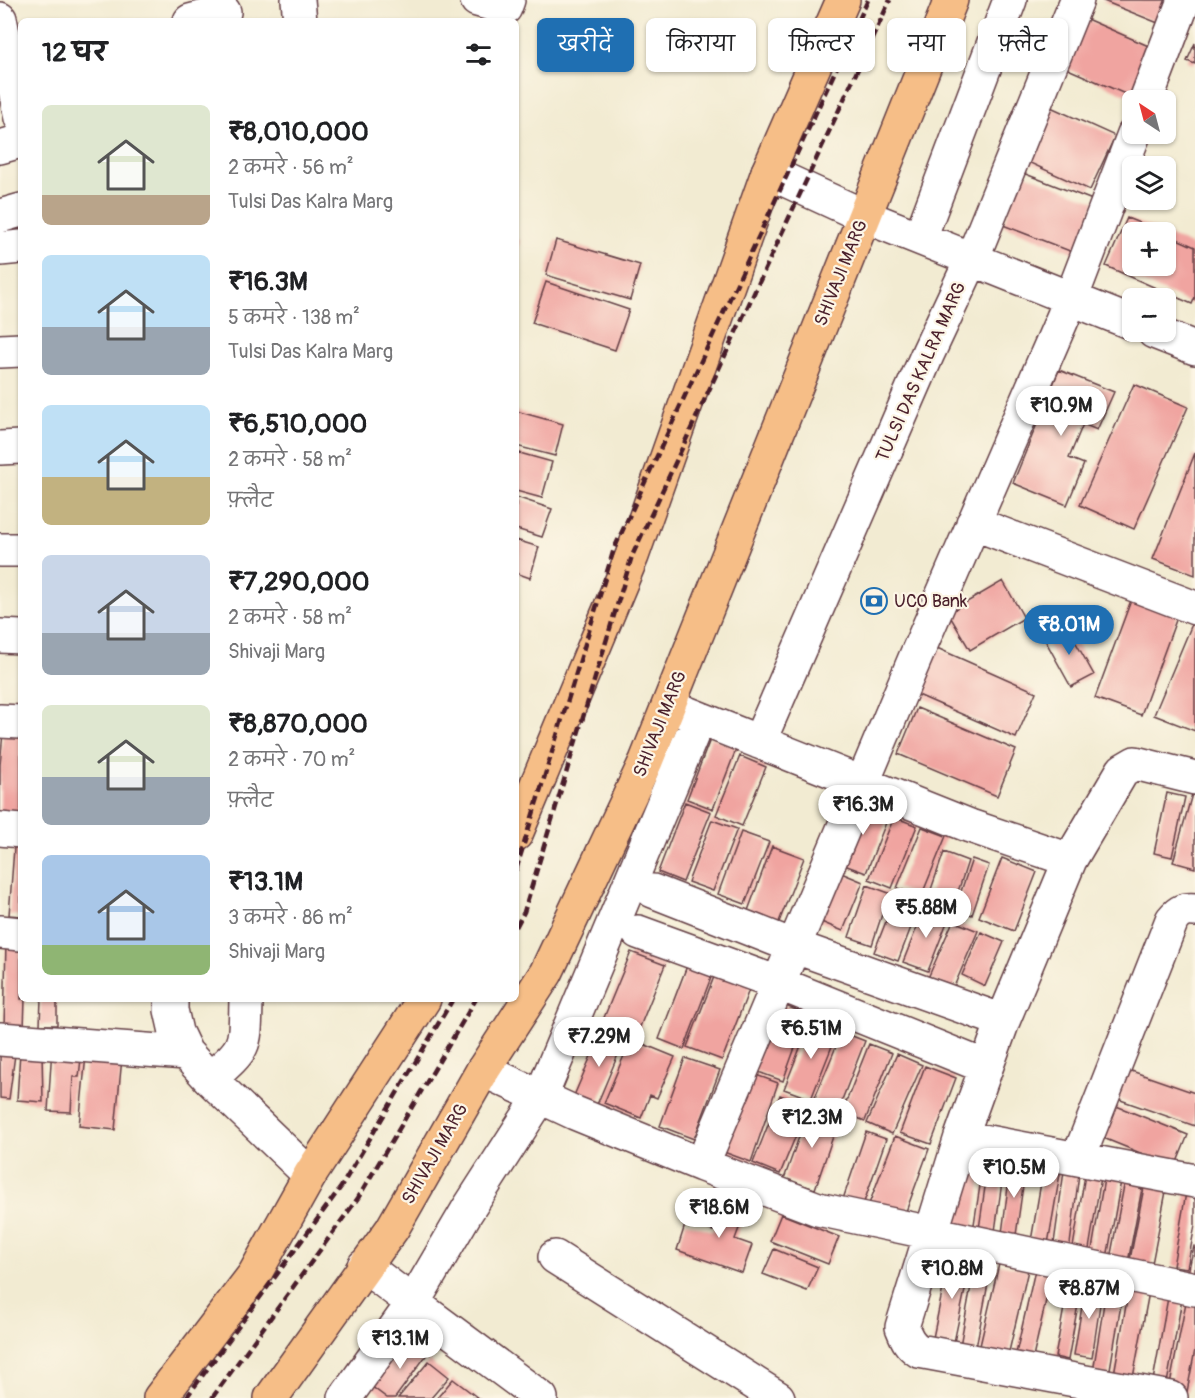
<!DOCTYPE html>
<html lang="hi">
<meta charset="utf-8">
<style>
body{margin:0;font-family:Pangolin,"Playpen Sans Deva",sans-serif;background:#f6f6f6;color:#202124;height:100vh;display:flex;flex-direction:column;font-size:22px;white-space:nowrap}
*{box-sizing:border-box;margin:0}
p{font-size:20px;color:#757577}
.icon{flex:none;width:33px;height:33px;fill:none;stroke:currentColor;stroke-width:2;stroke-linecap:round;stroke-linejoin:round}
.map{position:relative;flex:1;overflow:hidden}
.drawer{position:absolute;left:18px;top:18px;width:501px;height:984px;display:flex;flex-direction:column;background:#fff;border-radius:9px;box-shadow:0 2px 4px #0004}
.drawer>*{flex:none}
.guide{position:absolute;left:537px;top:18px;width:567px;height:54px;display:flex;gap:12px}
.needle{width:39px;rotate:324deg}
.fabs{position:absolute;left:1122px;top:90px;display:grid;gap:12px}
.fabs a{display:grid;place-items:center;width:54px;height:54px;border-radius:9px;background:#fff;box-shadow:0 2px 4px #0004;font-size:30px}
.price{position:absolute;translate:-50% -51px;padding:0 14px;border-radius:21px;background:#fff;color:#222;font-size:20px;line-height:39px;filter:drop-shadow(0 2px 3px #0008)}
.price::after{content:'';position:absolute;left:50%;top:36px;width:18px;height:14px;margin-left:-9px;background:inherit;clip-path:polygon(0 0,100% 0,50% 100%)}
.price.selected{background:#1f6fb2;color:#fff}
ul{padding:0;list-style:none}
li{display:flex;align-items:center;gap:18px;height:150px;padding:0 24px}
li span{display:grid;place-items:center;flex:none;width:168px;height:120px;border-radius:9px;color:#555}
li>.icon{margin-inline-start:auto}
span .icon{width:72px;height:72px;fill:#fffc;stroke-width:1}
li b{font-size:26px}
h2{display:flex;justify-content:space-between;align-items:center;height:72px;padding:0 24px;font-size:26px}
.tag{padding:0 21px;border-radius:9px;background:#fff;box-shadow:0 2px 4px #0004;font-size:21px;line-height:54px}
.tag.selected{background:#1f6fb2;color:#fff}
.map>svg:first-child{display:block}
.building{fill:#f0a4a0}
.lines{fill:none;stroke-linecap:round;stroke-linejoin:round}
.minor-casing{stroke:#633e44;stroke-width:36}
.major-casing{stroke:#633e44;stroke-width:36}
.minor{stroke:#fff;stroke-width:33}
.major{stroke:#f6be87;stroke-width:33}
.rail{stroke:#4a1f2b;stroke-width:4.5;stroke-dasharray:9 4.5;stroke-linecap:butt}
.labels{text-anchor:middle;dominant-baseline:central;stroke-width:4.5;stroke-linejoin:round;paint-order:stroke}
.street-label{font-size:18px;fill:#4a1f2b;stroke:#fcf5e5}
.poi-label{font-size:18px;fill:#4a1f2b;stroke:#fcf5e5;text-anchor:start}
</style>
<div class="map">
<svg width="1195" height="1398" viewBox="0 0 1195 1398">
<rect width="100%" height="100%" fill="#fcf5e5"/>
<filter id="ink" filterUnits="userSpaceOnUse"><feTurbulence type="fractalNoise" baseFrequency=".0167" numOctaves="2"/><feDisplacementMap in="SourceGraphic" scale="12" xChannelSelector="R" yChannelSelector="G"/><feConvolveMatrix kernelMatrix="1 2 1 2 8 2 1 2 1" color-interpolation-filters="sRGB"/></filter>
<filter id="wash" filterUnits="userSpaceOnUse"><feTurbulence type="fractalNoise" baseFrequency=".008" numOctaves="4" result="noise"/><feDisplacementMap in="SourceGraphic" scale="24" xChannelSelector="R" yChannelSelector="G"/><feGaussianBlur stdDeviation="1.35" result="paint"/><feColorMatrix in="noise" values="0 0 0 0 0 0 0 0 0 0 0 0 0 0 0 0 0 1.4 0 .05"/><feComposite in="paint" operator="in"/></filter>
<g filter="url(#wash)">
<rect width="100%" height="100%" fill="#f2ebd2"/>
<g id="blocks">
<!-- building -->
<path class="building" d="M1101,0h72l-10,25z
M1082,17l71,31 -21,49 -71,-31z
M1195,43v21l-8,-3z
M1044,104l71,32 -25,54 -71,-32z
M1023,173l72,28 -20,52 -72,-28z
M1127,218l35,14h-30v34h34v-32l29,13v50l-3,7 -86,-38z
M516,239l4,1 -3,14h-1z
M556,240l84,25 -10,35 -84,-25z
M546,282l83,28 -14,40 -83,-27z
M1059,370l55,22 -17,38 -14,-6 -14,34 15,6 -17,41 -54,-22z
M1134,384l54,23 -54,122 -54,-24z
M516,411l47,13 -8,32 -39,-10z
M516,452l36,10 -10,36 -26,-7z
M1195,453v122l-42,-16z
M516,497l36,12 -10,28 -26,-8z
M516,540l23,7 -9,31 -14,-5z
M1003,581l21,37 -54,32 -22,-37z
M1133,595l46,17 -38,103 -46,-17z
M1195,617v114l-41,-16z
M1066,625l28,50 -23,12 -27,-49z
M937,648l99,44 -20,46 -100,-44z
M917,708l99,42 -19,46 -99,-42z
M3,732l18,2v91l-21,-2v-58z
M711,737l26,10 -24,62 -26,-10z
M740,756l26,11 -24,59 -26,-11z
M1167,793l18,4 -13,60 -18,-4z
M1192,794l3,1v73l-22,-6z
M860,799l31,11 -25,63 -30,-11z
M685,802l26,10 -28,70 -25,-10z
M894,817l23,9 -25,62 -23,-9z
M712,820l25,9 -24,62 -25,-9z
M922,827l24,9 -25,61 -24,-9z
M741,832l28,10 -24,62 -27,-10z
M15,835h6v81l-12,-1z
M772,846l32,12 -27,69 -31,-11z
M944,852l24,9 -16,49 -25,-9z
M1002,858l35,14 -23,59 -35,-14z
M972,859l17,6 -17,50 -17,-6z
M834,870l29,12 -20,49 -29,-12z
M867,885l22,8 -17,52 -23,-8z
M896,896l24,8 -22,57 -24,-9z
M925,907l24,10 -21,54 -25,-9z
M953,921l25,10 -25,58 -25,-11z
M981,932l23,10 -19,44 -23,-11z
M6,943h15v56h4l-1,29h-20z
M631,952l34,13 -28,69 -34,-14z
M690,958l25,9 -31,82 -25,-10z
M717,969l35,13 -30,78 -35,-13z
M41,999h16v26h-17z
M777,1003l30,11 -24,67 -30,-11z
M811,1020l27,11 -27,68 -27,-10z
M603,1028l22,10 -29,69 -23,-9z
M842,1032l23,9 -27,69 -24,-10z
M631,1039l44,18 -18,41 -7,-3 -9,23 -37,-15z
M869,1044l23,9 -27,68 -23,-9z
M0,1047h16l-7,52 -9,-1z
M52,1047l30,2 -3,28h-6l-2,35 -23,-1z
M20,1052h22l1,50 -26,-2z
M897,1054l25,11 -30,69 -25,-11z
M86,1055l36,3 -7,72 -36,-4z
M685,1058l35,12 -26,69 -34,-13z
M925,1066l31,12 -25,66 -31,-11z
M1120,1067l75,26v33l-86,-30z
M748,1072l30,11 -27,79 -30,-11z
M780,1095l28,11 -28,68 -27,-11z
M1104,1101l84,34 -13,32 -84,-34z
M809,1109l30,10 -24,70 -31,-10z
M866,1132l20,7 -24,69 -20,-6z
M895,1136l34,13 -28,76 -35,-13z
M991,1145l16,2 -14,98 -16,-2z
M1012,1156l15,2 -12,84 -14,-1z
M962,1157l22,3 -12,77 -22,-3z
M1045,1159l17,3 -15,88 -17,-3z
M1065,1164l15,2 -11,86 -16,-2z
M1106,1167l17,3 -16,88 -16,-3z
M1086,1169l16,2 -15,90 -16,-2z
M1126,1175l18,3 -16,84 -18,-3z
M1146,1177l22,4 -17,88 -22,-4z
M1187,1187l8,1v37l-8,43 -14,-2z
M724,1199l23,8 -12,32 17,6 -10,28 -65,-23 9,-28 27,9z
M781,1214l58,23 -11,27 -58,-23z
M1194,1246h1v28l-7,-1z
M774,1249l44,18 -11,24 -44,-17z
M950,1253l22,4 -19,90 -21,-4z
M976,1259l16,3 -17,91 -16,-2z
M999,1264l29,6 -20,86 -29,-6z
M1071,1269l13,2 -16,89 -13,-3z
M1035,1270l17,4 -20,88 -17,-4z
M1108,1278l17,3 -16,94 -16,-3z
M1086,1282l17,2 -11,74 -18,-3z
M1129,1288l20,4 -17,91 -19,-3z
M1169,1292l14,2 -17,95 -14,-3z
M1187,1297l8,1v52l-8,42 -18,-3z
M408,1338l20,15 -33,45h-8l-16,-12z
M429,1361l20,16 -18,21h-33z
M453,1379l25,19h-41z"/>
</g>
</g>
<g filter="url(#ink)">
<use href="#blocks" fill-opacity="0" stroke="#633e44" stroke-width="1.5"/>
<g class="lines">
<defs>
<path id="minor" d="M298,0l2,21
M477,0l28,8 3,-8
M0,19l21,99
M190,21l34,-9
M1146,100l38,-100
M0,147l21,-6
M768,172l96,44 268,107
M0,216l21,-6
M920,238l90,-238
M0,249l21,-2
M1154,332l41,16
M0,351l21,-1
M0,448l21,-1
M973,523l222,85
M0,550h21
M0,636l21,1
M679,710l291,116 100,34
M0,721l21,1
M759,742l169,-389 44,-94 105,-259
M0,829l21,2
M653,891l140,55 210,75
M0,932l21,2
M638,932l140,51 208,84
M171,999v11l5,22 10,21 24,26 100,96
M0,1039l186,14
M483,1070l92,43 127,52 116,44 377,80
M210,1079c37,-33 35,-30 36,-80
M961,1137l234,44
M1078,1159l94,-239c7,-9 12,-11 23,-10
M702,1165l214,-509 155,-357 63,-165
M555,1257l223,141
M345,1398l68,-95 -49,-37
M541,1398l-128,-95 54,-92 74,-115 158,-378
M1171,1398l-252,-47c-10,-6 -13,-14 -17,-24l59,-190 42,-116 67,-161 53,-90 12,-7 60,15"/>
<path id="major" d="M516,834l116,-278 136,-384 75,-172
M160,1398l94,-123 56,-100 114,-176
M271,1398l121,-169 91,-159 63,-97 100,-212 305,-761"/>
</defs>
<!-- minor casing -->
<use href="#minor" class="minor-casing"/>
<!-- major casing -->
<use href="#major" class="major-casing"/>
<!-- minor -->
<use href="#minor" class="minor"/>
<!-- major -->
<use href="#major" class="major"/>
<!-- rail -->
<path class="rail" d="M516,870l98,-321 254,-549
M516,927l8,-15 108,-356 258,-556
M186,1398l155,-211 112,-188
M212,1398l146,-200 118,-199"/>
</g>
</g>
<!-- icons -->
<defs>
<symbol id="bank-ring" viewBox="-11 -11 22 22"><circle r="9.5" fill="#fcf5e5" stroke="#1f6fb2" stroke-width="1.5"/><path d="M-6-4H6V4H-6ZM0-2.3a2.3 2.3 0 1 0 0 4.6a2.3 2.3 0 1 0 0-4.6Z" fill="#1f6fb2"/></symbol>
</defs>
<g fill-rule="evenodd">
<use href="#bank-ring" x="859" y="586" width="30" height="30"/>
</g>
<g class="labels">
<!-- street labels -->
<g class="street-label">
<text transform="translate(841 273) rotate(-68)">SHIVAJI MARG</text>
<text transform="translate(921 372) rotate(-66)">TULSI DAS KALRA MARG</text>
<text transform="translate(660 724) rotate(-68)">SHIVAJI MARG</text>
<text transform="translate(435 1154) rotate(-60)">SHIVAJI MARG</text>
</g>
<!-- poi labels -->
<g class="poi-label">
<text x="894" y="601">UCO Bank</text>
</g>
</g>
</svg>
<div class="fabs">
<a><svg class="needle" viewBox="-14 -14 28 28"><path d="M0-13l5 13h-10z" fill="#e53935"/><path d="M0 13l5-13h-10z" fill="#757577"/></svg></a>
<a><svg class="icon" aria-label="layers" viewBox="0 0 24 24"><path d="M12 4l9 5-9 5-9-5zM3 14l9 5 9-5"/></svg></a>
<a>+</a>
<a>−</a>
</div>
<b class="price" style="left:1061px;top:437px">₹10.9M</b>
<b class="price selected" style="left:1069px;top:656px">₹8.01M</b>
<b class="price" style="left:863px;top:836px">₹16.3M</b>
<b class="price" style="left:926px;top:939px">₹5.88M</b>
<b class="price" style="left:811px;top:1060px">₹6.51M</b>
<b class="price" style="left:599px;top:1068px">₹7.29M</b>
<b class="price" style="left:812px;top:1149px">₹12.3M</b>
<b class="price" style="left:1014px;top:1199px">₹10.5M</b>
<b class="price" style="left:719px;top:1239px">₹18.6M</b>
<b class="price" style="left:952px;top:1300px">₹10.8M</b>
<b class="price" style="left:1089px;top:1320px">₹8.87M</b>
<b class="price" style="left:400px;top:1370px">₹13.1M</b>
<div class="guide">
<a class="tag selected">खरीदें</a>
<a class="tag">किराया</a>
<a class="tag">फ़िल्टर</a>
<a class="tag">नया</a>
<a class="tag">फ़्लैट</a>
</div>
<section class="drawer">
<h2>12 घर<svg class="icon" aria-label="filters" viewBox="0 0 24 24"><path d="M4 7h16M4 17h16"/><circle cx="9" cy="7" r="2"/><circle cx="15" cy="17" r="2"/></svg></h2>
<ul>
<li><span style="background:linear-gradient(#dfe7d0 75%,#b9a48a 0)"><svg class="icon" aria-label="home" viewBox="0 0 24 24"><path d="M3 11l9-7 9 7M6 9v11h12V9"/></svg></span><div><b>₹8,010,000</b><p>2 कमरे · 56 m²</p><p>Tulsi Das Kalra Marg</p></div></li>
<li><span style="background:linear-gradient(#bfe0f5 60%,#9aa5b1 0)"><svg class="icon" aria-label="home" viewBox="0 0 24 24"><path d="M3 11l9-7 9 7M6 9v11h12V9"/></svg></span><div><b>₹16.3M</b><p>5 कमरे · 138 m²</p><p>Tulsi Das Kalra Marg</p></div></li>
<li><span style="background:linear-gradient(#bfe0f5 60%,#c2b280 0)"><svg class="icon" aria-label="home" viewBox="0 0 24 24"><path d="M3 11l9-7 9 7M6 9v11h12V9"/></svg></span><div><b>₹6,510,000</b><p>2 कमरे · 58 m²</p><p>फ़्लैट</p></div></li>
<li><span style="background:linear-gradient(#c9d6e8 65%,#9aa5b1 0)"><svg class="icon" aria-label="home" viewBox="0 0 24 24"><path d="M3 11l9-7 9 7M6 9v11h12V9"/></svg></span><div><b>₹7,290,000</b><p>2 कमरे · 58 m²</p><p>Shivaji Marg</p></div></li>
<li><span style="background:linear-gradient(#dfe7d0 60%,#9aa5b1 0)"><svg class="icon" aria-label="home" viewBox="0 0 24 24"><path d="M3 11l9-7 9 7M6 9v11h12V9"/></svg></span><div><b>₹8,870,000</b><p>2 कमरे · 70 m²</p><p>फ़्लैट</p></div></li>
<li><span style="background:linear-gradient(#a9c7e8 75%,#8fb573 0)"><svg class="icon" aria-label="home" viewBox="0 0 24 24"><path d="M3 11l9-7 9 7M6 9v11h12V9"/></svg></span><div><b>₹13.1M</b><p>3 कमरे · 86 m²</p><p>Shivaji Marg</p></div></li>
</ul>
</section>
</div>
